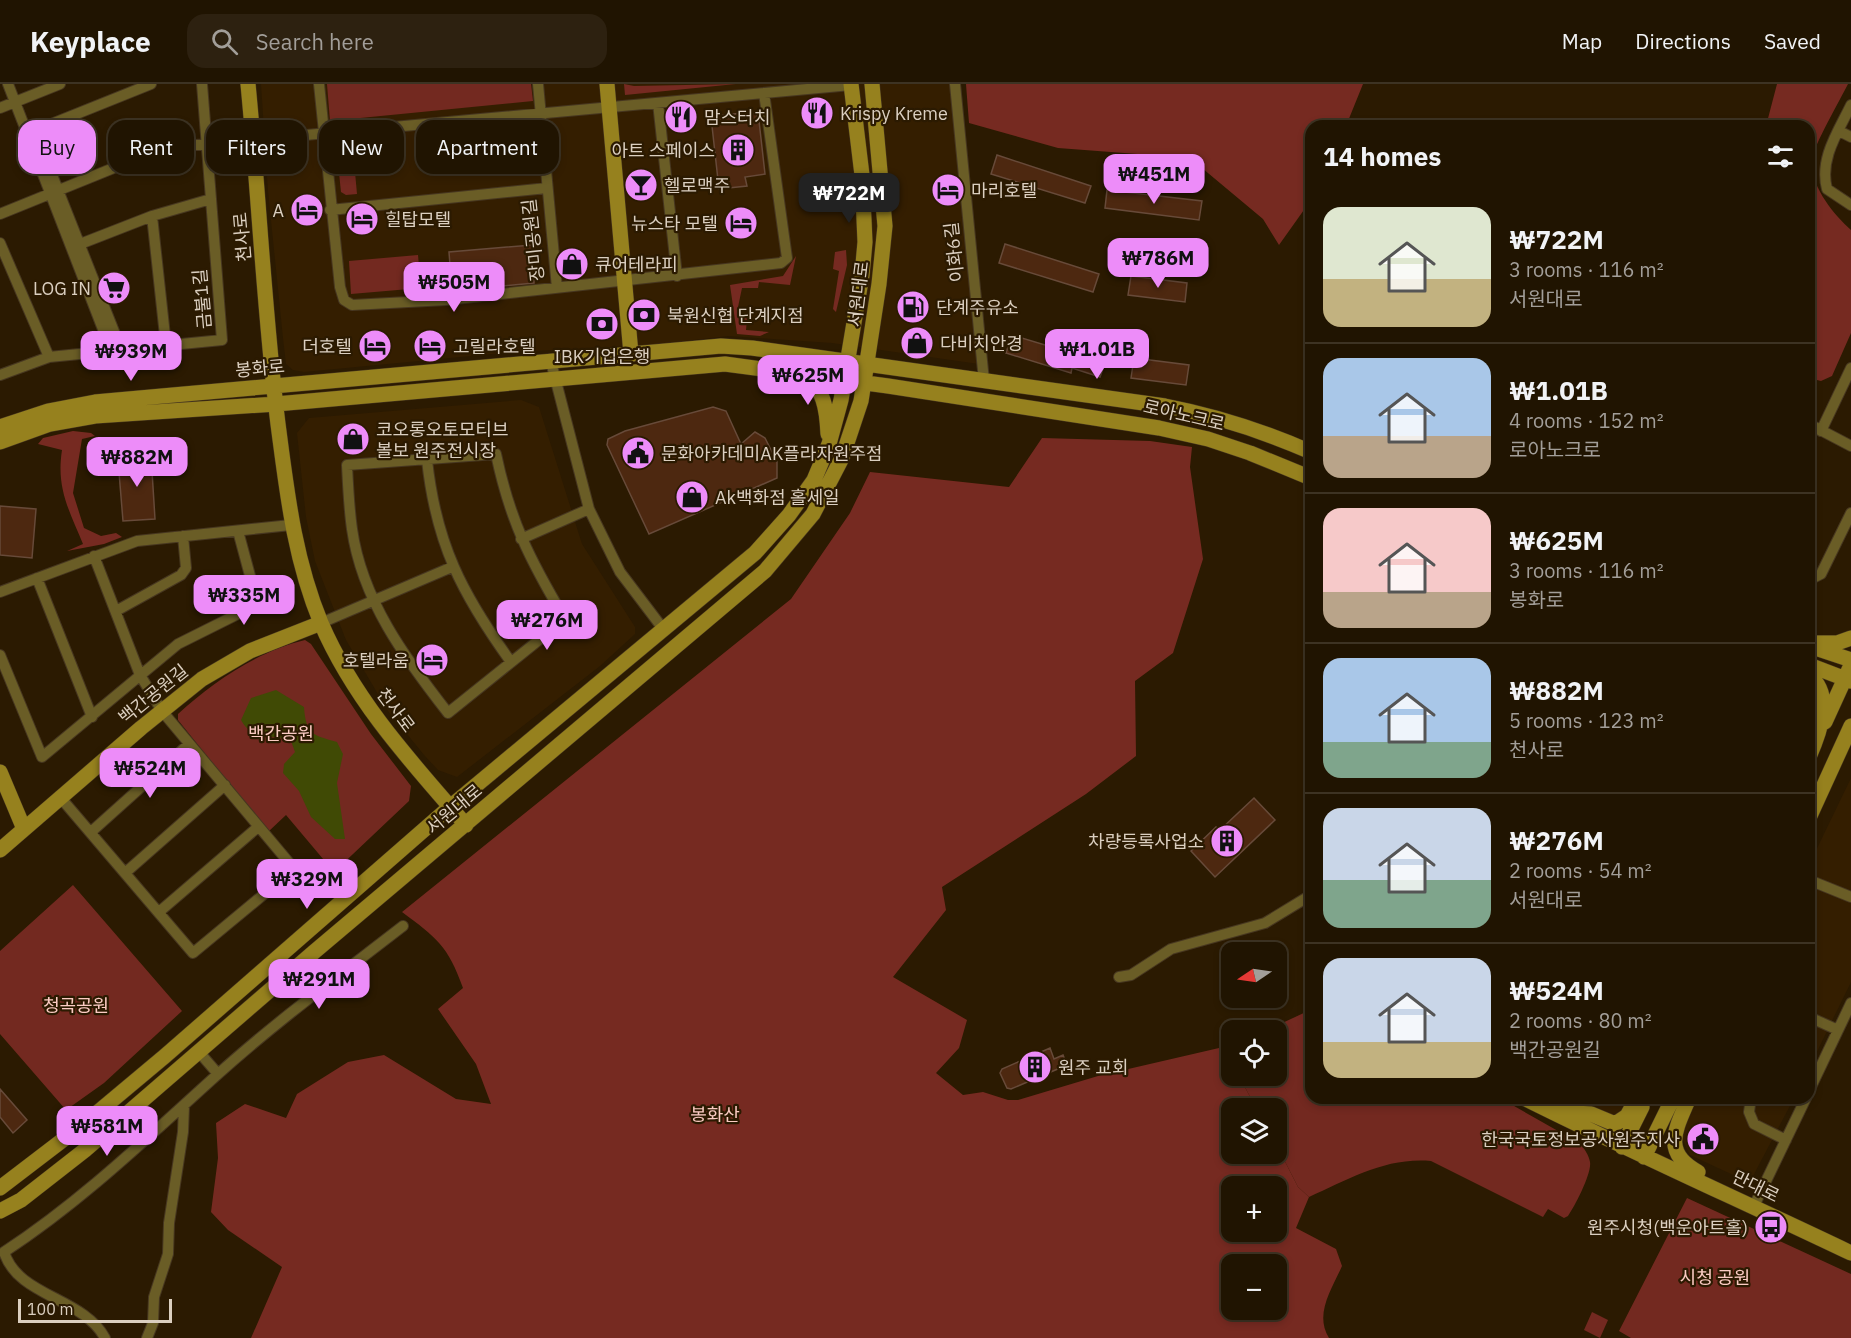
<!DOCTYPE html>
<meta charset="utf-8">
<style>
body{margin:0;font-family:"IBM Plex Sans","Noto Sans KR",sans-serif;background:#2d2110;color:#f1f3f6;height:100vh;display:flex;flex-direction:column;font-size:22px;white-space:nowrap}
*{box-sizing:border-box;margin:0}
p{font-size:20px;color:#a29e99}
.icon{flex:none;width:33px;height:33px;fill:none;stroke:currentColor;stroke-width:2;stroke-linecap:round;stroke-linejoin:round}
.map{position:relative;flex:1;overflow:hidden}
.drawer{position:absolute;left:1305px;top:36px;width:510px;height:984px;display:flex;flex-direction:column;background:#201401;border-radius:18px;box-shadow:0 3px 9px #0003,0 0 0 2px #3d3323}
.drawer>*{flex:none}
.guide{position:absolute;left:18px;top:36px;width:570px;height:54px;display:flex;gap:12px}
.needle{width:39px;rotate:257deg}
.controls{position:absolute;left:1221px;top:858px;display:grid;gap:12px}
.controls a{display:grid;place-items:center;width:66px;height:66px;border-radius:12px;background:#201401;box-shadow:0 3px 9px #0003,0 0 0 2px #3d3323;font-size:30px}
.scale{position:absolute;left:18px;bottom:15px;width:154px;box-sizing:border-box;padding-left:6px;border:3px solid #dbcfc0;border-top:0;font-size:16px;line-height:21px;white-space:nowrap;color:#dbcfc0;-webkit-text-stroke:4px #2b1a01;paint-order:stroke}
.price{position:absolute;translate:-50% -51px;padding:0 14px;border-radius:12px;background:#ed8cf9;color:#111;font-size:20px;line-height:39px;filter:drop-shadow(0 2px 3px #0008)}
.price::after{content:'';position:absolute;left:50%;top:36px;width:18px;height:14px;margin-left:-9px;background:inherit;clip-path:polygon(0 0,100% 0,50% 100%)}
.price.current{background:#222;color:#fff}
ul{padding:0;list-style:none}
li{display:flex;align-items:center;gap:18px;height:150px;padding:0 18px}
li+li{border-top:2px solid #3d3323}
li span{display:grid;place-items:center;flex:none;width:168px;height:120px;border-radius:18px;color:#555}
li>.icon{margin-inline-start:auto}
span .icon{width:72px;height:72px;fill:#fffc;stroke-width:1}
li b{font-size:26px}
h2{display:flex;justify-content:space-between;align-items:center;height:72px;padding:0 18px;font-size:26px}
.pill{padding:0 21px;border-radius:18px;background:#201401;box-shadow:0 3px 9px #0003,0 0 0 2px #3d3323;font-size:21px;line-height:54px}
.pill.current{background:#ed8cf9;color:#111}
header{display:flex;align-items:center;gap:36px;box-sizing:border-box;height:84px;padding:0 30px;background:#201401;border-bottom:2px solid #3d3323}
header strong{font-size:28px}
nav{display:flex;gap:33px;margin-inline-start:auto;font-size:21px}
.search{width:420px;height:54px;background:#2d2110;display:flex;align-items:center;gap:15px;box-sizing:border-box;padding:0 21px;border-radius:18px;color:#a29e99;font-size:22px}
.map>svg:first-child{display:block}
.built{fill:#341e00}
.green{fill:#732920}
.forest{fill:#762a21;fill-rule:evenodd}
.water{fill:#404a05}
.building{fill:#4d2810;stroke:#674a39;stroke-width:1.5}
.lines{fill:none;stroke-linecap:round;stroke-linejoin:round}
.street-casing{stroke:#473720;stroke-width:12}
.secondary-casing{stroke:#473720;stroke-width:16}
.street{stroke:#6a5d26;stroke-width:10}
.secondary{stroke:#96811e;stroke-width:15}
.labels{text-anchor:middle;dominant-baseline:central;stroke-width:4.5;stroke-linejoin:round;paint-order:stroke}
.poi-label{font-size:18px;fill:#dbcfc0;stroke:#2b1a01;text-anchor:start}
.street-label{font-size:18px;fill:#dbcfc0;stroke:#2b1a01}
.park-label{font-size:18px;fill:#fbcbc3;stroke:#2b1a01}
</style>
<header>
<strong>Keyplace</strong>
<div class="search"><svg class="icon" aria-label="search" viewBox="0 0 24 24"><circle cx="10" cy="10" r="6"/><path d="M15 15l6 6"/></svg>Search here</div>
<nav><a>Map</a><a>Directions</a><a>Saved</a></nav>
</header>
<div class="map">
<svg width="1851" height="1254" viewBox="0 0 1851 1254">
<rect width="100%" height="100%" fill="#2b1a01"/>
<!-- built -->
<path class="built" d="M261,0h692l26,280 -147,-21 -104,-7 -78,9 -138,7 -208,20 -11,-2 -7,-6 -3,-26 -15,-147z
M521,316l18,7 43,137 53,83v7l-35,32 -143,111 -19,-7 -13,-14 -37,-45 -42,-71 -31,-79 -9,-44 -9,-84 12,-15z
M1851,694v204l-42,86v-203z
M1562,1014h67l-10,19 -5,3z
M1698,1014h96l-42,80 -8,2 -54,-25 -7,-15v-11z"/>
<!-- green -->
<path class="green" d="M327,0h204l2,17 -203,20z
M355,88l2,22 -11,1 -5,-3 -2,-19z
M418,171l3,33 -70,6 -2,-33z
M305,556l6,4 60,90 40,52 -2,15 -75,71 -48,-57 -18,17 -90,-112v-6c35,-32 80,-63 127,-74z
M73,801l109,126 -78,72 -38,27 -66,-76v-83z
M1308,927l3,2v85h189l81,46c3,5 8,11 9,18 2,11 -15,44 -22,54l-4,2 -16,-9 -5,8 -112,-56c-45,-4 -82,18 -122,36l-11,-10 -21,-41 -1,-38h-20l-17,-32h37v-46h-2l4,-5z
M1687,1114l164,76v64h-220l-12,-7z
M1592,1228l16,8 -8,18 -16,-8z"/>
<!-- forest -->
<path class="forest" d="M624,0l10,2 102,-2 -111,11z
M966,0h397l-17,42h-35v74l-32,45 -16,-26 -73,-61 -132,-10 -89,-25z
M1777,0h71c-7,14 -35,63 -36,75 -3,26 22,56 39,71v103l-19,43 -11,5 -12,-3v-252h-43z
M846,166l1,15 -11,47 -3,-3 6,-38 -6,-2 2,-17z
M796,172l-6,29 -31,-3 -1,6h-16l-4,19 9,12 -1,11 23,2 -9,4 -23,-2 -7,-49 53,-9z
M73,347l18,2 4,3 -13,3 -9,54 11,35 17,8 15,-3 6,4 -18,7 -37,7 16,-7c-14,-34 -27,-56 -21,-94l-24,-6 5,-6z
M1042,354l108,3 42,6 -2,20 13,92 -30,94 -38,28 1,75 -50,38 -144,93 4,23 -53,67 74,43 -8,28 -23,25 27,22 20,-3 25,8h10l80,-24 121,-28c11,8 13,14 13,28h7l17,32h-24v46h44l1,-8 21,41 11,10 -13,31 40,21 6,17c-10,23 -28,48 -13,72h-1078l31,-71 -54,-37 -17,-18 7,-54 -2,-35 29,-19 41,14 11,-24 51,-32 36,-7 72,44 35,5 -15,-40 -38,-55 25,-21c-15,-42 -26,-50 -61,-76l389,-313 59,-86 20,-41 139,15zM1276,1102v46h-44v-46zM1276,1180v46h-44v-46z"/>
<!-- water -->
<path class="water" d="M276,606l28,17c2,28 9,28 33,35l6,12 -6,29 8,56h-10l-24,-22 -12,-26 -16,-18 1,-9 11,-12 -4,-11c-20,-8 -38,1 -50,-21l10,-22z"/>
<!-- building -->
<path class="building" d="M749,28l7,2 3,7 6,53 -20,3 2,9 -28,3 -8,-72z
M997,71l94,31 -6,17 -94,-29z
M1107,106l95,11 -3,19 -94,-12z
M1005,160l94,30 -6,18 -94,-29z
M532,161l2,38 -82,8 -3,-39z
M1131,192l56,7 -2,19 -57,-7z
M1012,251l63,19 1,-3 30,9 -6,17 -28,-9 -1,5 -65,-20z
M1134,274l55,7 -3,20 -55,-7z
M713,323l13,4 15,33 14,-12 10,6 12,24v16l-128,56 -42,-89 1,-6 17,-8z
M156,373l2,14h-6l3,48 -32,2 -5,-61z
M0,422l36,3 -4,49 -32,-3z
M1254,714l21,22 -60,57 -24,-26 25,-24 4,3z
M1050,964l4,11 9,-4 4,10 -56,24 -4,-1 -7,-15 2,-4z
M0,1005l27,31 -14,13 -13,-16z"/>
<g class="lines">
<defs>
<path id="street" d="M8,0l103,266
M319,0l21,203 4,13 8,5 94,-5 335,-37 6,-5 -23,-165
M538,0l19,204
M955,0l29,297
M658,19l19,173
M1851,21c-13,27 -32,54 -24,84l24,16
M0,24l60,-24
M1839,47l12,6
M35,48l86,217
M29,49l122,-49
M330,126l217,-22
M0,130l163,-66 688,-63
M152,132l14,129
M0,159l49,114
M75,162l77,-30 59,-17
M551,278l38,147 31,63 44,58
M0,291l49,-18 173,-17 -20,-256
M1809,340l42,22
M1821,347l30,-63
M496,370c14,67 34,106 69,165l-117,94c-43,-55 -86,-113 -96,-184 -3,-21 -4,-43 -5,-64z
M427,376c9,84 35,134 84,202
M521,455l68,-30
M37,494l55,139
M1809,496l12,-6 30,-61
M0,508l137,-51 154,-16
M116,527l65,-36 5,-7 -3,-32
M321,539l131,-56
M0,571l42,102 136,-113 72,-36 6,-10 -18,-67
M60,713l133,156 99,-82 -1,-6 -129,-154 -22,-36 -46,-119
M91,748l98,-88
M125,789l100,-88
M1809,796l42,17
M159,828l99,-85
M1119,893l12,-2 40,-26 94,-26 46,-28
M1809,933l29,13
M199,968l19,22
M1809,1007l42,-88
M1751,1014l-2,14 5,12 32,16
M1754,1122l52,-108
M105,1254c-22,-41 -87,-41 -101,-86 78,-51 144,-115 214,-178 59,-53 123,-100 185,-148
M147,1254l6,-15 1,-26 14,-43 1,-31 14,-91 1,-26"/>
<path id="secondary" d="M248,0c11,113 16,227 30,340 9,68 16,134 43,199 33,77 90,139 145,202
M607,0l24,270
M800,294c25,5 27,35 28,56
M0,343l48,-16 47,-9 626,-56 31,2 413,58c52,10 98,25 146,46
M0,358l50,-18 45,-8 181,-12 449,-40 163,22 271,42 49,11 42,14 61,25
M1816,559h21l14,-5
M1809,562l42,14
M1809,581l42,16
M1809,591c25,20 11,57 0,82
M1825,638l26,-57
M0,688l24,57
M1809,734l42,-92
M0,766l141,-122 61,-49 48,-28 71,-28
M1524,1014c108,54 218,103 327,155
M1689,1014c-13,31 -28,54 9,74
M1560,1028l31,2 24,10 12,-8 10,-18
M1622,1063l20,-40
M1644,1073l29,-59
M0,1104l85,-65 80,-67 285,-249 305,-254 34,-38 25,-35 15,-36 12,-44 21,-125 3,-33 -3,-67 -11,-91
M0,1127l21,-11 64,-50 229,-198 451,-381 48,-57 29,-56 19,-57 18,-117 6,-58 -13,-142"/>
</defs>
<!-- street casing -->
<use href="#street" class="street-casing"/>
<!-- secondary casing -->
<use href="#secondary" class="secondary-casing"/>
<!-- street -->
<use href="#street" class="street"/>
<!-- secondary -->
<use href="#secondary" class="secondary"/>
</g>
<!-- icons -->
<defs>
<symbol id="restaurant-disc" viewBox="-11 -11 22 22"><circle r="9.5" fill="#ed8cf9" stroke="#2b1a01"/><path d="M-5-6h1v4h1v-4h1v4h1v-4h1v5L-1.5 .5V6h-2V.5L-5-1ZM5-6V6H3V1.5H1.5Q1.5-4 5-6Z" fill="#111"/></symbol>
<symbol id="building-disc" viewBox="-11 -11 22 22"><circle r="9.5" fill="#ed8cf9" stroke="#2b1a01"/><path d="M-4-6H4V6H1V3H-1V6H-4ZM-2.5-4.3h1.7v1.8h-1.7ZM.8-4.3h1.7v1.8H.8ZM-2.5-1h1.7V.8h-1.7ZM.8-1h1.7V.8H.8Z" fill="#111"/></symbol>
<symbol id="bar-disc" viewBox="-11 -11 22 22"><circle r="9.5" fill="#ed8cf9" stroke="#2b1a01"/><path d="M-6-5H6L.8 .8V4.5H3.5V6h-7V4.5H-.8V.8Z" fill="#111"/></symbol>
<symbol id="hotel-disc" viewBox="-11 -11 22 22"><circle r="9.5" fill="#ed8cf9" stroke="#2b1a01"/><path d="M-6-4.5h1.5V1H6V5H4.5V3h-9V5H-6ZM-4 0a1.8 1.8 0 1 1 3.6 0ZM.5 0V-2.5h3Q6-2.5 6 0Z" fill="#111"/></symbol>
<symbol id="shop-disc" viewBox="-11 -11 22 22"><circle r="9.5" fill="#ed8cf9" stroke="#2b1a01"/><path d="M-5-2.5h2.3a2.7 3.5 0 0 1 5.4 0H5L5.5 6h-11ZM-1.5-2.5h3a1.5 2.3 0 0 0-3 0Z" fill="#111"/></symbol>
<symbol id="supermarket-disc" viewBox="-11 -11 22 22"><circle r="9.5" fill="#ed8cf9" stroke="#2b1a01"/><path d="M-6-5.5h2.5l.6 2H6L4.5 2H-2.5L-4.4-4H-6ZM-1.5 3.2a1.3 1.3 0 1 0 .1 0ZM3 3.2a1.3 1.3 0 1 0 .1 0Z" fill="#111"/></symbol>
<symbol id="fuel-disc" viewBox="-11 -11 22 22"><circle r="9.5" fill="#ed8cf9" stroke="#2b1a01"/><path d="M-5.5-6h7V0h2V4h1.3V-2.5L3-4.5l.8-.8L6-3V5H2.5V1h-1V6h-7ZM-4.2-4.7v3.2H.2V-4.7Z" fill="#111"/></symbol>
<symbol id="bank-disc" viewBox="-11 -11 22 22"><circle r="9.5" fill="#ed8cf9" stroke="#2b1a01"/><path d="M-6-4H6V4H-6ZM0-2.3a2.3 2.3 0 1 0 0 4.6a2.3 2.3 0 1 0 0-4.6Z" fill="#111"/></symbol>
<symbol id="civic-disc" viewBox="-11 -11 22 22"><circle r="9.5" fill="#ed8cf9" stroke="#2b1a01"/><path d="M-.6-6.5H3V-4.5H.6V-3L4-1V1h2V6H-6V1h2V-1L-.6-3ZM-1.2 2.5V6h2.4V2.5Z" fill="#111"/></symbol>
<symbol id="bus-disc" viewBox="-11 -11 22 22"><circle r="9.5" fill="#ed8cf9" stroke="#2b1a01"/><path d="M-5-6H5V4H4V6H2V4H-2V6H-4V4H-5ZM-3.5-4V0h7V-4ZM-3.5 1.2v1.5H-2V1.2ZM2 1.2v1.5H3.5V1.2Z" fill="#111"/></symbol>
</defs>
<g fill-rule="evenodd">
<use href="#restaurant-disc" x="798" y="10" width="38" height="38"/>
<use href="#restaurant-disc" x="662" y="14" width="38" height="38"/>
<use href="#building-disc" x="719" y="47" width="38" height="38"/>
<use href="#bar-disc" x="622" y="82" width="38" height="38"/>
<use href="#hotel-disc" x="929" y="87" width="38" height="38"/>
<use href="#hotel-disc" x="288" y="107" width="38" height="38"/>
<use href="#hotel-disc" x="343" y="116" width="38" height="38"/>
<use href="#hotel-disc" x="722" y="120" width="38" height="38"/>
<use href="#shop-disc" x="553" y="161" width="38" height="38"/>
<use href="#supermarket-disc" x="95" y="185" width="38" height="38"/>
<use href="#fuel-disc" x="894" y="204" width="38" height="38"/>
<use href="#bank-disc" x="625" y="212" width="38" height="38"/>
<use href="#bank-disc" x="583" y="221" width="38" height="38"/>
<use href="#shop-disc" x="898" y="240" width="38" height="38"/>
<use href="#hotel-disc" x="356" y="243" width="38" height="38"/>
<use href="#hotel-disc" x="411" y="243" width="38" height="38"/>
<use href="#shop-disc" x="334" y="336" width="38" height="38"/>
<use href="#civic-disc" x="619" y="350" width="38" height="38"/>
<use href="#shop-disc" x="673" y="394" width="38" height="38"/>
<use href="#hotel-disc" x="413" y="557" width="38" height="38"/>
<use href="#building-disc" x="1208" y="738" width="38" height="38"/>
<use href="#building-disc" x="1016" y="964" width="38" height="38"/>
<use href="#civic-disc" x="1684" y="1036" width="38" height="38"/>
<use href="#bus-disc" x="1752" y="1124" width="38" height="38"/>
</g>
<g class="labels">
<!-- poi labels -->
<g class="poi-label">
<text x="840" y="29">Krispy Kreme</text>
<text x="704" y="33">맘스터치</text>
<text x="715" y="66" text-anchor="end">아트 스페이스</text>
<text x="664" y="101">헬로맥주</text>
<text x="971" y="106">마리호텔</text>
<text x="284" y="126" text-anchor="end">A</text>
<text x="385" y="135">힐탑모텔</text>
<text x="718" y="139" text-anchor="end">뉴스타 모텔</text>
<text x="595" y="180">큐어테라피</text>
<text x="91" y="204" text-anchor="end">LOG IN</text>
<text x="936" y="223">단계주유소</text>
<text x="667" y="231">북원신협 단계지점</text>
<text x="940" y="259">다비치안경</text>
<text x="352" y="262" text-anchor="end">더호텔</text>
<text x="453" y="262">고릴라호텔</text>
<text x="602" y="272" text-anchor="middle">IBK기업은행</text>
<text x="376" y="345">코오롱오토모티브<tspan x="376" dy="21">볼보 원주전시장</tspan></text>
<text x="661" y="369">문화아카데미AK플라자원주점</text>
<text x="715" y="413">Ak백화점 홀세일</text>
<text x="409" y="576" text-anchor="end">호텔라움</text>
<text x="1204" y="757" text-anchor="end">차량등록사업소</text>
<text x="1058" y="983">원주 교회</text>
<text x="1680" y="1055" text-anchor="end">한국국토정보공사원주지사</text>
<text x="1748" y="1143" text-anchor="end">원주시청(백운아트홀)</text>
</g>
<!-- street labels -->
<g class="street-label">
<text transform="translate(242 153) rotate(-95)">천사로</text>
<text transform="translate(533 156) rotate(-96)">장미공원길</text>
<text transform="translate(954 168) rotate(-96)">이화6길</text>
<text transform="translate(858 210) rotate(-83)">서원대로</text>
<text transform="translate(202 215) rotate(-95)">금불1길</text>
<text transform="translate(260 284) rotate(-5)">봉화로</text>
<text transform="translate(1184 331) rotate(13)">로아노크로</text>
<text transform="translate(153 610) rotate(-39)">백간공원길</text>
<text transform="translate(396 626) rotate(53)">천사로</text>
<text transform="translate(454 725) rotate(-40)">서원대로</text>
<text transform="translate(1756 1102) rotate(26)">만대로</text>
</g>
<!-- park labels -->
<g class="park-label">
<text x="281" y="649">백간공원</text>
<text x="76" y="921">청곡공원</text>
<text x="715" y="1030">봉화산</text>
<text x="1715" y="1193">시청 공원</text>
</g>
</g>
</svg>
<div class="controls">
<a><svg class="needle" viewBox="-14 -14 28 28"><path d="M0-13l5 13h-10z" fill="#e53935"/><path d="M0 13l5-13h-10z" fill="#a29e99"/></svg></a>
<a><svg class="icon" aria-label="locate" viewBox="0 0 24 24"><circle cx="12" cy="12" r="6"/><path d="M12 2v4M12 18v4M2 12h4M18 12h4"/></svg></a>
<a><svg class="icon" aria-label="layers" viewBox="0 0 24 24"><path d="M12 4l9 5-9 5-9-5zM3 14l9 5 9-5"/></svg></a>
<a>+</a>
<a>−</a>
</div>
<div class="scale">100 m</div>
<b class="price" style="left:1154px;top:121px">₩451M</b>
<b class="price current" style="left:849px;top:140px">₩722M</b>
<b class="price" style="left:1158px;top:205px">₩786M</b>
<b class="price" style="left:454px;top:229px">₩505M</b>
<b class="price" style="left:1097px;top:296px">₩1.01B</b>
<b class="price" style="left:131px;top:298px">₩939M</b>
<b class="price" style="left:808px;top:322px">₩625M</b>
<b class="price" style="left:137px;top:404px">₩882M</b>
<b class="price" style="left:244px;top:542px">₩335M</b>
<b class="price" style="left:547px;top:567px">₩276M</b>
<b class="price" style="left:150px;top:715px">₩524M</b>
<b class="price" style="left:307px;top:826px">₩329M</b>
<b class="price" style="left:319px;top:926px">₩291M</b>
<b class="price" style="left:107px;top:1073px">₩581M</b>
<div class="guide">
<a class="pill current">Buy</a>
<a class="pill">Rent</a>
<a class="pill">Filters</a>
<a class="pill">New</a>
<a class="pill">Apartment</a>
</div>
<section class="drawer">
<h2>14 homes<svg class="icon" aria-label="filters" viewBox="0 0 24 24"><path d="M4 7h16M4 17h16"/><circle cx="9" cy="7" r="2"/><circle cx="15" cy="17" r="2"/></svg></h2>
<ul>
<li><span style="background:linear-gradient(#dfe7d0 60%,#c2b280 0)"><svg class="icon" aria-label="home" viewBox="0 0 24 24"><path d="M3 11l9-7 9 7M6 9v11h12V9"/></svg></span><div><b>₩722M</b><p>3 rooms · 116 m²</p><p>서원대로</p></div></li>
<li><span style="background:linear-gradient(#a9c7e8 65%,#b9a48a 0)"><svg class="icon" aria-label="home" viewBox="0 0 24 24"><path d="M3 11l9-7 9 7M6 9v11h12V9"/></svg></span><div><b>₩1.01B</b><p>4 rooms · 152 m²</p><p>로아노크로</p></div></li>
<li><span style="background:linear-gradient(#f6c9c9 70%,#b9a48a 0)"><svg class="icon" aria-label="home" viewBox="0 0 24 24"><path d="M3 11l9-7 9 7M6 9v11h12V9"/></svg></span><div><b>₩625M</b><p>3 rooms · 116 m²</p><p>봉화로</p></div></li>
<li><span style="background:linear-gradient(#a9c7e8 70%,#7fa58c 0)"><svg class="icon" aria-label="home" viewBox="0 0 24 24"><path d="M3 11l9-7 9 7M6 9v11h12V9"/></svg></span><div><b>₩882M</b><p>5 rooms · 123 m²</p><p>천사로</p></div></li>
<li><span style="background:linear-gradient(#c9d6e8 60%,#7fa58c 0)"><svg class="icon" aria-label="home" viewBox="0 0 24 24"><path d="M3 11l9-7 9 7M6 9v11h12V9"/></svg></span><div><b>₩276M</b><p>2 rooms · 54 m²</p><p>서원대로</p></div></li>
<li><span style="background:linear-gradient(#c9d6e8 70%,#c2b280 0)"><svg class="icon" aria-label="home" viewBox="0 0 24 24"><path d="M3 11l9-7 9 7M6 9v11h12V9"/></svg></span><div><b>₩524M</b><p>2 rooms · 80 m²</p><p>백간공원길</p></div></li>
</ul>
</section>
</div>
